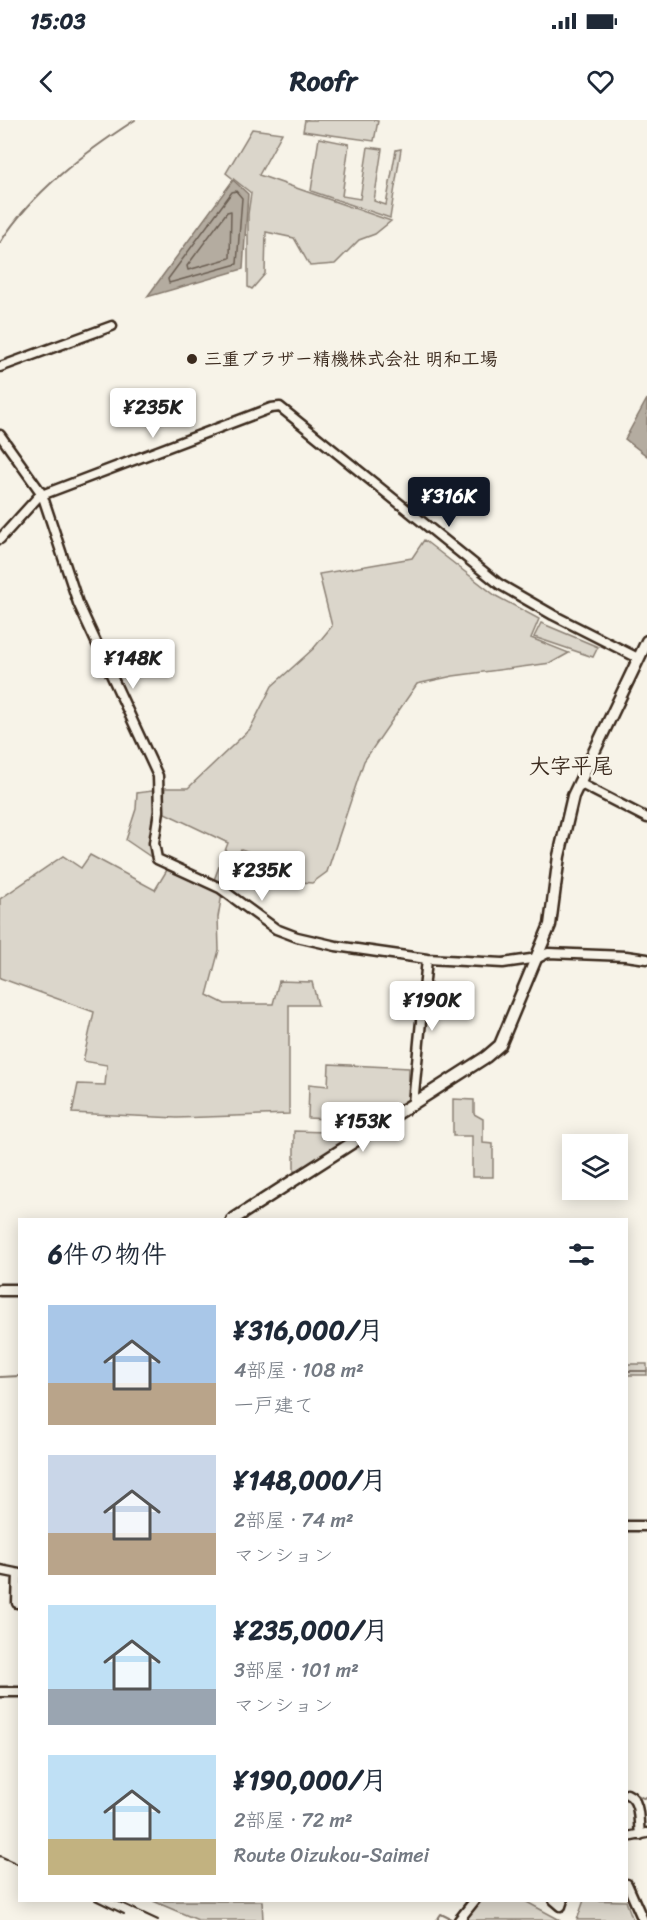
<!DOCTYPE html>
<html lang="ja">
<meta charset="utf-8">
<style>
body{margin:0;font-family:Sriracha,"Klee One",sans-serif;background:#f2f2f3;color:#1f2937;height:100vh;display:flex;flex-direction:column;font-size:22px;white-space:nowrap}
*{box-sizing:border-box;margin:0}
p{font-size:20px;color:#747a83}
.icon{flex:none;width:33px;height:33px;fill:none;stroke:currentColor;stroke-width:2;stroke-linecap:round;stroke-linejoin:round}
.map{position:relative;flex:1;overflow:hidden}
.side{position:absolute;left:18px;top:1098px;width:610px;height:684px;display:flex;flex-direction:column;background:#fff;border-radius:0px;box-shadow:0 3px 15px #0003}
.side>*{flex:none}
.tools{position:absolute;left:562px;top:1014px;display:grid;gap:12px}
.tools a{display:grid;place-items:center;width:66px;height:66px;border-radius:0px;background:#fff;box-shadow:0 3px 15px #0003;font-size:30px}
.price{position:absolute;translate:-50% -51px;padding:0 14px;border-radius:6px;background:#fff;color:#222;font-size:20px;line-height:39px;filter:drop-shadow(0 2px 3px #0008)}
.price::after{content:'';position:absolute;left:50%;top:36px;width:18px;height:14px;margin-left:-9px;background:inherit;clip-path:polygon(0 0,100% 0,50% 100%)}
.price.current{background:#111827;color:#fff}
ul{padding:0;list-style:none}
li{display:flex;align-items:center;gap:18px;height:150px;padding:0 30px}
li span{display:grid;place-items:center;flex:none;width:168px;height:120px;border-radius:0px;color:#555}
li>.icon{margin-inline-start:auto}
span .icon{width:72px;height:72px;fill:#fffc;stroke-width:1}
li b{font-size:26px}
h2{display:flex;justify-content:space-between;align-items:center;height:72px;padding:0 30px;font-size:26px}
.status{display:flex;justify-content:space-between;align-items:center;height:42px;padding:0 30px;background:#fff;direction:ltr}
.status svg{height:16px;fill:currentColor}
header{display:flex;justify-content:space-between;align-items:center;height:78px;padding:0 30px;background:#fff;font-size:27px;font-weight:700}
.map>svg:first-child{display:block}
.green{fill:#dbd6cb;stroke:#8b8074;stroke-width:1.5}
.water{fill:#b4aca0;stroke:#84786c;stroke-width:1.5}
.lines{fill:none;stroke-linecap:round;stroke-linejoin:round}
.shore{stroke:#6b5e52;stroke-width:1.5}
.stream{stroke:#84786c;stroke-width:2}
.minor-casing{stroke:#3b2a1e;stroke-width:13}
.major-casing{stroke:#3b2a1e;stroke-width:15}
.minor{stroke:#f7f3e8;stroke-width:8}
.major{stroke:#f7f3e8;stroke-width:10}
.rail{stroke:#3b2a1e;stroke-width:2}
.poi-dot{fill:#3b2a1e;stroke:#f7f3e8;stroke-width:2}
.labels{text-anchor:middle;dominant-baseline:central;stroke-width:5;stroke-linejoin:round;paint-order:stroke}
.poi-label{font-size:18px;font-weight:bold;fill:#3b2a1e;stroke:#f7f3e8;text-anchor:start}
.quarter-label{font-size:21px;font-weight:bold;fill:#3b2a1e;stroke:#f7f3e8}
</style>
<div class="status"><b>15:03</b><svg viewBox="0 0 49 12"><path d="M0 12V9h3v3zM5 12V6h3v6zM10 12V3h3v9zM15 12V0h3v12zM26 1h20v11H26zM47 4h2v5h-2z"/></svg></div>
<header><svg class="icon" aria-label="back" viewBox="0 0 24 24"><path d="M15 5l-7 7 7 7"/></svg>Roofr<svg class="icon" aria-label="heart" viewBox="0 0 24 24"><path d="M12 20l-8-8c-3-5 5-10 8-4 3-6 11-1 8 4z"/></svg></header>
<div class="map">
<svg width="647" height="1800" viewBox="0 0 647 1800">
<rect width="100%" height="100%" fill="#f7f3e8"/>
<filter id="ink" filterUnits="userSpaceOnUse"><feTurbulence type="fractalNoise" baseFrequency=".0167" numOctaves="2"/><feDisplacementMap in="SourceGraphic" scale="12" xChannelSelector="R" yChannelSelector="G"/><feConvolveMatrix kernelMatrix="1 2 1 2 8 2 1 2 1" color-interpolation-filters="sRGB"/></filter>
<g filter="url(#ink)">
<!-- green -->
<path class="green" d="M305,0h69l4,1 -4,20 -71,-10z
M252,9l30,4 -23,42 132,46 -16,13 -16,6 -24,24 -25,2 -16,-28 -28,-6 -1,42 -13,15 -4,-2v-73l3,-21 -25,-20z
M319,18l30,6 -7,52 18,3 8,-52 14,2 -8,52 12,4 10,-55 5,-1 -11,69 -79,-27z
M424,420l72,56 43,23 -8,19 38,15 -18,10 -98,13 -36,8 -53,77 -37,111 -15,11 -23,-2 2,-14 -50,-18 -16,37 -11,-6 14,-37 -65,-31 -7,2 -7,28 2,15 -25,-17 10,-31 1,-16 15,-2 5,8 7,-1 1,-10h23l62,-59 22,-43 41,-37 19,-23 -13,-52 93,-16z
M541,503l57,24 -5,10 -59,-20z
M90,735l65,35 12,-20 21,7 34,17 -4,23 1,33 -12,45 18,9h48l6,-23 33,1 6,23h-29v109l-112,4 -105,-5 6,-29 27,1 2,-20 -24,-4 11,-49 -94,-34v-79l63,-43 18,12z
M329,944l80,4 -1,35 -114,73v-45l32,1 1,-13 -19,-1 1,-34 19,2z
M453,979l21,1v14l9,5v24l10,1v33h-21v-41h-19z
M627,1244h20v11h-20z
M469,1780l56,1 35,19h-105z
M584,1780l42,1 7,19h-56z
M153,1781h109l1,19h-65z"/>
<!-- water -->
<path class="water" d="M233,60l15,14 -5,75 -96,28z
M647,279v57l-22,-17z"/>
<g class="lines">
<!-- shore -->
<path class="shore" d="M236,71l6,7 -5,66 -68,19 -1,-4 64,-87z
M231,91l-1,47 -42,12 -1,-4 40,-54z"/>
<!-- stream -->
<path class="stream" d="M0,123c32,-51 84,-90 135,-123
M627,1251h20
M0,1257l20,-1
M627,1669l16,9 4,-1
M437,1800l4,-6 12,6
M453,1800l13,-18"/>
<defs>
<path id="minor" d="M0,247l112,-41
M0,315l42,59 36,109 80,173 1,35 -5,32 3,16 63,29 56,41 21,8 39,9 91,13 76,4 35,-5 10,-5 78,3 21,3
M0,419l39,-43 232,-88 9,-1 219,177 54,31 85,43
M579,663l68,35
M413,984l14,-145
M627,1406h20
M0,1450l20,4
M17,1483l1,-29
M0,1572h20
M627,1674c14,6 11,27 13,41
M627,1717l20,-4
M627,1764l16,36
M554,1780l7,6 2,-6
M459,1800l16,-20"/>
<path id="major" d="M232,1100l254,-163 14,-12 50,-120 9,-69 14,-60 74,-155
M0,1170h20"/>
</defs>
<!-- minor casing -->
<use href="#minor" class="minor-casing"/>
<!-- major casing -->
<use href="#major" class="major-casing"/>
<!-- minor -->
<use href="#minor" class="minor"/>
<!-- major -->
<use href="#major" class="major"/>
<!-- rail -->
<path class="rail" d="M0,1736l20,9
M95,1780l29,14
M115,1780l43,20"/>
</g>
</g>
<!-- markers -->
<circle class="poi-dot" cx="192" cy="239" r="6"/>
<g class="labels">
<!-- poi labels -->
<g class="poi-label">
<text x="204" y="239">三重ブラザー精機株式会社 明和工場</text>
</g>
<!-- quarter labels -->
<g class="quarter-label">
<text x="571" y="646">大字平尾</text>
</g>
</g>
</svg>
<div class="tools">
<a><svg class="icon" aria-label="layers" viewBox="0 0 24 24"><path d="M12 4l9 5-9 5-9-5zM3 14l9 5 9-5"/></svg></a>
</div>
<b class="price" style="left:153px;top:319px">¥235K</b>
<b class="price current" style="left:449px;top:408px">¥316K</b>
<b class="price" style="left:133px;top:570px">¥148K</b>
<b class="price" style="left:262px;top:782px">¥235K</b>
<b class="price" style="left:432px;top:912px">¥190K</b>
<b class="price" style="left:363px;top:1033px">¥153K</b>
<section class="side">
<h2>6件の物件<svg class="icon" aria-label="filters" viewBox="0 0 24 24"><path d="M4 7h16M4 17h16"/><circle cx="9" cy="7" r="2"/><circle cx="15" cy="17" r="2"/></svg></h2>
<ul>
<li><span style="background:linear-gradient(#a9c7e8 65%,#b9a48a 0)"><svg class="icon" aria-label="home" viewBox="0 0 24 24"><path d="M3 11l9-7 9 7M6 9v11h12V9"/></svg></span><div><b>¥316,000/月</b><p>4部屋 · 108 m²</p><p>一戸建て</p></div></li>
<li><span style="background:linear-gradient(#c9d6e8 65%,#b9a48a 0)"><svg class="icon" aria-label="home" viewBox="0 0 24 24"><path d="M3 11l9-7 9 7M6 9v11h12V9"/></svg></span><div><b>¥148,000/月</b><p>2部屋 · 74 m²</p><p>マンション</p></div></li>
<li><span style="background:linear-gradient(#bfe0f5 70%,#9aa5b1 0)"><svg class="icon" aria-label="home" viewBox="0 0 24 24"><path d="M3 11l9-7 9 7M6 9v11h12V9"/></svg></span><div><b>¥235,000/月</b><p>3部屋 · 101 m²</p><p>マンション</p></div></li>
<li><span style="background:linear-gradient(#bfe0f5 70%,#c2b280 0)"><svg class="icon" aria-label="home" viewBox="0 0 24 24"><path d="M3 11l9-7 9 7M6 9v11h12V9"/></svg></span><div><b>¥190,000/月</b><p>2部屋 · 72 m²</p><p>Route Oizukou-Saimei</p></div></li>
</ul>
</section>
</div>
